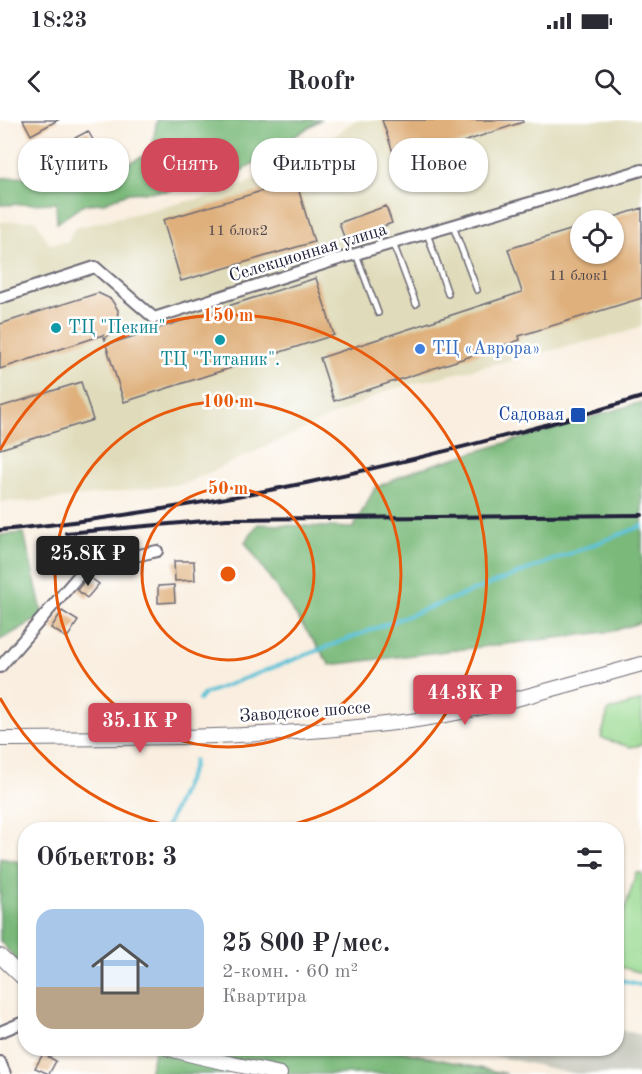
<!DOCTYPE html>
<html lang="ru">
<meta charset="utf-8">
<style>
body{margin:0;font-family:"Old Standard TT",serif;background:#f7f7f7;color:#2b2b33;height:100vh;display:flex;flex-direction:column;font-size:22px;white-space:nowrap}
*{box-sizing:border-box;margin:0}
p{font-size:20px;color:#7c7c81}
.icon{flex:none;width:33px;height:33px;fill:none;stroke:currentColor;stroke-width:2;stroke-linecap:round;stroke-linejoin:round}
.map{position:relative;flex:1;overflow:hidden}
.sheet{position:absolute;left:18px;top:702px;width:606px;height:234px;display:flex;flex-direction:column;background:#fff;border-radius:24px;box-shadow:0 2px 4px #0004}
.sheet>*{flex:none}
.guide{position:absolute;left:18px;top:18px;width:606px;height:54px;display:flex;gap:12px}
.fabs{position:absolute;left:570px;top:90px;display:grid;gap:12px}
.fabs a{display:grid;place-items:center;width:54px;height:54px;border-radius:50%;background:#fff;box-shadow:0 2px 4px #0004;font-size:30px}
.price{position:absolute;translate:-50% -51px;padding:0 14px;border-radius:6px;background:#d1495b;color:#fff;font-size:20px;line-height:39px;filter:drop-shadow(0 2px 3px #0008)}
.price::after{content:'';position:absolute;left:50%;top:36px;width:18px;height:14px;margin-left:-9px;background:inherit;clip-path:polygon(0 0,100% 0,50% 100%)}
.price.selected{background:#222;color:#fff}
ul{padding:0;list-style:none}
li{display:flex;align-items:center;gap:18px;height:150px;padding:0 18px}
li+li{border-top:2px solid #e1e1e2}
li span{display:grid;place-items:center;flex:none;width:168px;height:120px;border-radius:18px;color:#555}
li>.icon{margin-inline-start:auto}
span .icon{width:72px;height:72px;fill:#fffc;stroke-width:1}
li b{font-size:26px}
h2{display:flex;justify-content:space-between;align-items:center;height:72px;padding:0 18px;font-size:26px}
.tag{padding:0 21px;border-radius:24px;background:#fff;box-shadow:0 2px 4px #0004;font-size:21px;line-height:54px}
.tag.selected{background:#d1495b;color:#fff}
.status{display:flex;justify-content:space-between;align-items:center;height:42px;padding:0 30px;background:#fff;direction:ltr}
.status svg{height:16px;fill:currentColor}
header{display:flex;justify-content:space-between;align-items:center;height:78px;padding:0 18px;background:#fff;font-size:27px;font-weight:800}
.map>svg:first-child{display:block}
.built{fill:#e0dcbb;fill-rule:evenodd}
.industrial{fill:#c4c5b9}
.green{fill:#98d990;stroke:#5d7e66;stroke-width:1.5}
.forest{fill:#7ab97a;stroke:#4e6e5a;stroke-width:1.5}
.lines{fill:none;stroke-linecap:round;stroke-linejoin:round}
.stream{stroke:#5ac1d7;stroke-width:4}
.building{fill:#dfb07c}
.lane-casing{stroke:#6d6974;stroke-width:8}
.street-casing{stroke:#6d6974;stroke-width:14}
.secondary-casing{stroke:#6d6974;stroke-width:16}
.lane{stroke:#fff;stroke-width:5}
.street{stroke:#fff;stroke-width:10}
.secondary{stroke:#fff;stroke-width:14}
.rail{stroke:#22223b;stroke-width:4}
.ring{fill:none;stroke:#e8590c;stroke-width:3}
.culture-dot{fill:#0f9aa8;stroke:#fff;stroke-width:2}
.shop-dot{fill:#3f7fe0;stroke:#fff;stroke-width:2}
.transit-dot{fill:#1a4fb4;stroke:#fff;stroke-width:2}
.labels{text-anchor:middle;dominant-baseline:central;stroke-width:5;stroke-linejoin:round;paint-order:stroke}
.number-label{font-size:15px;fill:#51464b}
.street-label{font-size:18px;fill:#22223b;stroke:#fff}
.culture-label{font-size:18px;fill:#0d838f;stroke:#fff;text-anchor:start}
.shop-label{font-size:18px;fill:#366cbe;stroke:#fff;text-anchor:start}
.transit-label{font-size:18px;fill:#164399;stroke:#fff;text-anchor:end}
.centre{fill:#e8590c;stroke:#fff;stroke-width:3}
.ring-label{font-size:18px;text-anchor:middle;font-weight:bold;fill:#e8590c;stroke:#fff;stroke-width:5;stroke-linejoin:round;paint-order:stroke}
</style>
<div class="status"><b>18:23</b><svg viewBox="0 0 49 12"><path d="M0 12V9h3v3zM5 12V6h3v6zM10 12V3h3v9zM15 12V0h3v12zM26 1h20v11H26zM47 4h2v5h-2z"/></svg></div>
<header><svg class="icon" aria-label="back" viewBox="0 0 24 24"><path d="M15 5l-7 7 7 7"/></svg>Roofr<svg class="icon" aria-label="search" viewBox="0 0 24 24"><circle cx="10" cy="10" r="6"/><path d="M15 15l6 6"/></svg></header>
<div class="map">
<svg width="642" height="954" viewBox="0 0 642 954">
<rect width="100%" height="100%" fill="#fff"/>
<filter id="ink" filterUnits="userSpaceOnUse"><feTurbulence type="fractalNoise" baseFrequency=".0167" numOctaves="2"/><feDisplacementMap in="SourceGraphic" scale="12" xChannelSelector="R" yChannelSelector="G"/><feConvolveMatrix kernelMatrix="1 2 1 2 8 2 1 2 1" color-interpolation-filters="sRGB"/></filter>
<filter id="wash" filterUnits="userSpaceOnUse"><feTurbulence type="fractalNoise" baseFrequency=".008" numOctaves="4" result="noise"/><feDisplacementMap in="SourceGraphic" scale="24" xChannelSelector="R" yChannelSelector="G"/><feGaussianBlur stdDeviation="1.35" result="paint"/><feColorMatrix in="noise" values="0 0 0 0 0 0 0 0 0 0 0 0 0 0 0 0 0 1.4 0 .05"/><feComposite in="paint" operator="in"/></filter>
<g filter="url(#wash)">
<rect width="100%" height="100%" fill="#f9eedf"/>
<!-- built -->
<path class="built" d="M355,0h287v205l-18,8 -233,56 -207,95 -143,17 -41,1v-280l36,-2 13,24 19,-3 6,-13 153,-36 81,-36zM580,100h34v34h-34z"/>
<!-- industrial -->
<path class="industrial" d="M617,909l25,6v39h-66l-112,-25 152,-1z"/>
<!-- green -->
<path class="green" d="M642,580v45l-12,2 -29,-9 7,-27z
M636,753h6v100l-25,-7v-31z"/>
<!-- forest -->
<path class="forest" d="M157,0h163l-77,50 -76,21 -39,2 -24,10 -19,1 -28,19 -1,-20 -56,2v-27l45,-2 49,2 57,-25z
M642,282v220l-28,9 -284,34 -85,-123 13,-18 95,4 22,-40 40,-18z
M24,413l19,83 -43,24v-105z
M0,738l25,5v104l-4,-2 -21,-24z
M155,928l236,1 116,25h-219l-56,-13 -5,13h-78z"/>
<g class="lines">
<!-- stream -->
<path class="stream" d="M199,580l5,-6 438,-168
M165,710l28,-63 1,-7
M616,859l26,6"/>
</g>
<g id="blocks">
<!-- building -->
<path class="building" d="M23,0h35l-27,15z
M382,0h140l1,2 -126,42z
M88,11l9,16 -15,8 -9,-16z
M296,61l18,61 -133,39 -18,-61z
M386,86l6,17 -47,17 -6,-17z
M642,88v90l-123,38 1,4 -186,61 -14,-43 202,-66 -14,-43 72,-22v27h34v-37z
M316,158l18,57 -210,67 -18,-57z
M98,173l13,6 7,11 -1,12 -12,18 -2,-5 -103,34v-45z
M81,262l12,38 -93,29v-42z
M174,441h20l1,19 -20,1z
M88,456l11,8 -12,14 -10,-8z
M174,465l1,17 -17,1v-17z
M62,491l16,10 -11,17 -16,-10z
M43,934l13,7 -7,13 -14,-6z"/>
</g>
</g>
<g filter="url(#ink)">
<use href="#blocks" fill-opacity="0" stroke="#6d6974" stroke-width="1.5"/>
<g class="lines">
<defs>
<path id="lane" d="M453,106l24,64
M427,113l21,61
M393,123l23,61
M356,134l22,59"/>
<path id="street" d="M0,178l95,-31 59,51 188,-60 300,-88
M0,547l86,-100 71,-16
M0,912l26,-11
M0,942l5,12"/>
<path id="secondary" d="M0,619c128,-1 258,0 386,-15 87,-9 172,-37 256,-60
M0,836l26,25
M167,928c37,12 76,17 113,26"/>
</defs>
<!-- lane casing -->
<use href="#lane" class="lane-casing"/>
<!-- street casing -->
<use href="#street" class="street-casing"/>
<!-- secondary casing -->
<use href="#secondary" class="secondary-casing"/>
<!-- lane -->
<use href="#lane" class="lane"/>
<!-- street -->
<use href="#street" class="street"/>
<!-- secondary -->
<use href="#secondary" class="secondary"/>
<!-- rail -->
<path class="rail" d="M0,410c103,-9 205,-27 306,-47 114,-24 225,-52 336,-86
M66,413l161,-14 415,-4"/>
</g>
</g>
<!-- distance rings -->
<g class="ring">
<circle cx="228" cy="454" r="86"/>
<circle cx="228" cy="454" r="173"/>
<path d="M185 709A259 259 0 0 1 0 578M0 330A259 259 0 1 1 271 709"/>
</g>
<!-- markers -->
<g class="culture-dot">
<circle cx="56" cy="208" r="6"/>
<circle cx="220" cy="220" r="6"/>
</g>
<circle class="shop-dot" cx="420" cy="229" r="6"/>
<rect class="transit-dot" x="570" y="287" width="16" height="16" rx="3"/>
<g class="labels">
<!-- number labels -->
<g class="number-label">
<text x="238" y="111">11 блок2</text>
<text x="579" y="156">11 блок1</text>
</g>
<!-- street labels -->
<g class="street-label">
<text transform="translate(308 133) rotate(-17)">Селекционная улица</text>
<text transform="translate(305 592) rotate(-4)">Заводское шоссе</text>
</g>
<!-- culture labels -->
<g class="culture-label">
<text x="68" y="208">ТЦ "Пекин"</text>
<text x="220" y="240" text-anchor="middle">ТЦ "Титаник".</text>
</g>
<!-- shop labels -->
<g class="shop-label">
<text x="432" y="229">ТЦ «Аврора»</text>
</g>
<!-- transit labels -->
<g class="transit-label">
<text x="564" y="295">Садовая</text>
</g>
</g>
<circle cx="228" cy="454" r="9" class="centre"/>
<g class="ring-label">
<text x="228" y="201">150 m</text>
<text x="228" y="287">100 m</text>
<text x="228" y="374">50 m</text>
</g>
</svg>
<div class="fabs">
<a><svg class="icon" aria-label="locate" viewBox="0 0 24 24"><circle cx="12" cy="12" r="6"/><path d="M12 2v4M12 18v4M2 12h4M18 12h4"/></svg></a>
</div>
<b class="price selected" style="left:88px;top:467px">25.8K ₽</b>
<b class="price" style="left:465px;top:606px">44.3K ₽</b>
<b class="price" style="left:140px;top:634px">35.1K ₽</b>
<div class="guide">
<a class="tag">Купить</a>
<a class="tag selected">Снять</a>
<a class="tag">Фильтры</a>
<a class="tag">Новое</a>
</div>
<section class="sheet">
<h2>Объектов: 3<svg class="icon" aria-label="filters" viewBox="0 0 24 24"><path d="M4 7h16M4 17h16"/><circle cx="9" cy="7" r="2"/><circle cx="15" cy="17" r="2"/></svg></h2>
<ul>
<li><span style="background:linear-gradient(#a9c7e8 65%,#b9a48a 0)"><svg class="icon" aria-label="home" viewBox="0 0 24 24"><path d="M3 11l9-7 9 7M6 9v11h12V9"/></svg></span><div><b>25 800 ₽/мес.</b><p>2-комн. · 60 m²</p><p>Квартира</p></div></li>
</ul>
</section>
</div>
